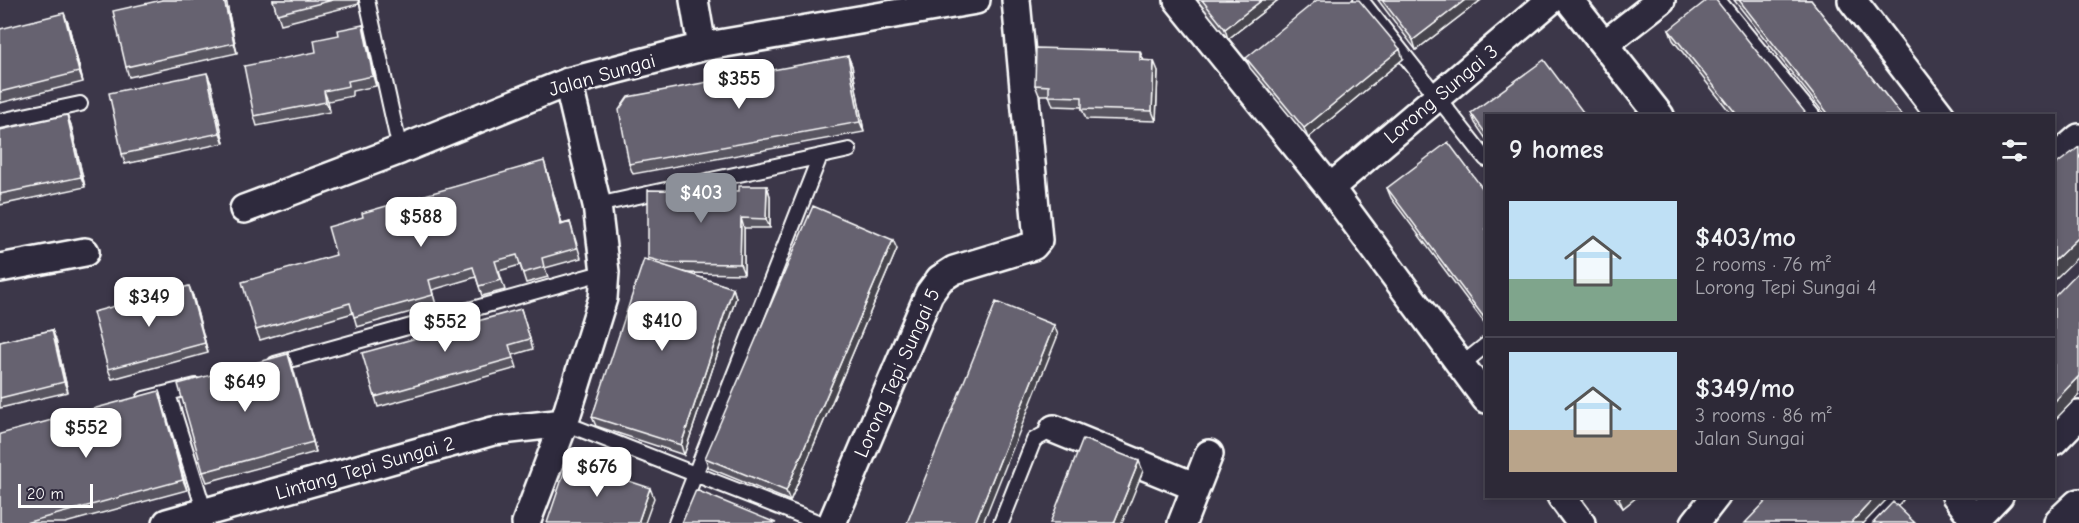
<!DOCTYPE html>
<meta charset="utf-8">
<style>
body{margin:0;font-family:"Comic Neue",sans-serif;background:#35313f;color:#f1f3f6;height:100vh;display:flex;flex-direction:column;font-size:22px;white-space:nowrap}
*{box-sizing:border-box;margin:0}
p{font-size:20px;color:#a7a6ad}
.icon{flex:none;width:33px;height:33px;fill:none;stroke:currentColor;stroke-width:2;stroke-linecap:round;stroke-linejoin:round}
.map{position:relative;flex:1;overflow:hidden}
.panel{position:absolute;left:1485px;top:114px;width:570px;height:384px;display:flex;flex-direction:column;background:#2d2937;border-radius:0px;box-shadow:0 3px 9px #0003,0 0 0 2px #484552}
.panel>*{flex:none}
.scale{position:absolute;left:18px;bottom:15px;width:75px;box-sizing:border-box;padding-left:6px;border:3px solid #fff;border-top:0;font-size:16px;line-height:21px;white-space:nowrap;color:#fff;-webkit-text-stroke:4px #2f2a3d;paint-order:stroke}
.price{position:absolute;translate:-50% -51px;padding:0 14px;border-radius:12px;background:#fff;color:#222;font-size:20px;line-height:39px;filter:drop-shadow(0 2px 3px #0008)}
.price::after{content:'';position:absolute;left:50%;top:36px;width:18px;height:14px;margin-left:-9px;background:inherit;clip-path:polygon(0 0,100% 0,50% 100%)}
.price.on{background:#8c9099;color:#fff}
ul{padding:0;list-style:none}
li{display:flex;align-items:center;gap:18px;height:150px;padding:0 24px}
li+li{border-top:2px solid #484552}
li span{display:grid;place-items:center;flex:none;width:168px;height:120px;border-radius:0px;color:#555}
li>.icon{margin-inline-start:auto}
span .icon{width:72px;height:72px;fill:#fffc;stroke-width:1}
li b{font-size:26px}
h2{display:flex;justify-content:space-between;align-items:center;height:72px;padding:0 24px;font-size:26px}
.map>svg:first-child{display:block}
.lines{fill:none;stroke-linecap:round;stroke-linejoin:round}
.service-casing{stroke:#fff;stroke-width:18}
.minor-casing{stroke:#fff;stroke-width:32}
.tertiary-casing{stroke:#fff;stroke-width:38}
.service{stroke:#2f2a3d;stroke-width:14}
.minor{stroke:#2f2a3d;stroke-width:27}
.tertiary{stroke:#2f2a3d;stroke-width:33}
.wall{fill:#585460;stroke:#fff;stroke-width:1.5}
.shaded-wall{fill:#47454e;stroke:#fff;stroke-width:1.5}
.building{fill:#666270;stroke:#fff;stroke-width:1.5}
.labels{text-anchor:middle;dominant-baseline:central;stroke-width:5;stroke-linejoin:round;paint-order:stroke}
.street-label{font-size:20px;fill:#fff;stroke:#2f2a3d}
</style>
<div class="map">
<svg width="2079" height="523" viewBox="0 0 2079 523">
<rect width="100%" height="100%" fill="#3c3749"/>
<filter id="ink" filterUnits="userSpaceOnUse"><feTurbulence type="fractalNoise" baseFrequency=".0167" numOctaves="2"/><feDisplacementMap in="SourceGraphic" scale="12" xChannelSelector="R" yChannelSelector="G"/><feConvolveMatrix kernelMatrix="1 2 1 2 8 2 1 2 1" color-interpolation-filters="sRGB"/></filter>
<g filter="url(#ink)">
<g class="lines">
<defs>
<path id="service" d="M367,0l33,150
M1361,0l125,159
M1718,0l95,116
M0,121l80,-17
M597,205l252,-55
M275,364l330,-92
M1461,365l25,-20
M168,394l37,119
M144,399l52,-13
M564,423l256,100
M676,523l144,-367
M1001,523l33,-83 20,-11
M1871,523l25,-27"/>
<path id="minor" d="M694,0l8,47
M1178,0l152,188 156,211
M1569,0l91,116
M1852,0l89,116
M1605,44l56,-44
M2054,160l25,-22
M1330,188l221,-188
M244,209l156,-59 168,-68 134,-35 274,-47
M0,268l85,-16
M1054,429l142,58
M2054,441l25,-26
M1561,496l20,27
M1956,496l21,27
M1975,521l24,-25
M167,523l326,-92 71,-8
M526,523l38,-100 39,-125 2,-26 -8,-67 -29,-123
M832,523l97,-229 11,-15 14,-9 79,-24 5,-6 -22,-240
M1182,523l27,-69
M1695,523l21,-27"/>
<path id="tertiary" d="M2061,523l18,-17"/>
</defs>
<!-- service casing -->
<use href="#service" class="service-casing"/>
<!-- minor casing -->
<use href="#minor" class="minor-casing"/>
<!-- tertiary casing -->
<use href="#tertiary" class="tertiary-casing"/>
<!-- service -->
<use href="#service" class="service"/>
<!-- minor -->
<use href="#minor" class="minor"/>
<!-- tertiary -->
<use href="#tertiary" class="tertiary"/>
</g>
<!-- wall -->
<path class="wall" d="M162,0h64l11,53 -108,24 -3,-10z
M273,0h85l1,4 -78,20z
M1197,0h81l-50,39z
M1378,0h103l-65,50z
M1734,0h77l91,116h-76z
M68,23l15,59 -83,21v-74z
M363,25l3,10 10,51 -24,5v5l-24,5 2,11 -73,14 -3,-10 85,-81z
M1669,30l139,86h-75l-60,-76z
M848,56l4,10 12,66 -231,42 -4,-10z
M1246,58l157,1 -95,79 -58,-70z
M1144,61l14,10 -2,50 -70,-2 -4,-10v-2l-29,-1 -4,-11h-10l-4,-10z
M211,83l13,60 -99,21 -3,-10z
M1471,113l15,3v23l-11,-16z
M67,115l4,10 14,62 -85,18v-75z
M547,171l15,53 8,-2 11,36 -36,10 3,9 -22,6 -6,-18 -21,6 6,19 -23,6 -6,-19 -44,13 4,15 -79,22 -4,-14 -93,27 -4,-10 80,-75z
M767,186l3,10v32h-26v46l-58,-1 47,15 3,10 -52,157 -88,-29 -4,-9 57,-156 -1,-3 91,-67z
M1387,188l99,5v132l-95,-127z
M897,249l-107,252 -81,-33 -4,-10z
M193,296l15,57 -96,26 -4,-10z
M521,309l12,40 -20,6 4,13 -139,39 -3,-10z
M52,330l4,10 12,52 -68,16v-66z
M288,354l28,98 -109,30 -4,-10z
M162,401l25,89 -122,33h-65z
M1614,496h24l-15,12z"/>
<!-- shaded-wall -->
<path class="shaded-wall" d="M224,0h2l11,53 -3,-10z
M1262,0h16l-50,39 -3,-10z
M1465,0h16l-65,50 -3,-10z
M64,13l4,10 15,59 -4,-10z
M363,25l3,10 10,51 -3,-10z
M1400,49l3,10 -95,79 -4,-10z
M1140,51l4,10 -4,-1z
M848,56l4,10 12,66 -4,-10z
M1154,61l4,10 -2,50 -4,-10z
M207,73l4,10 13,60 -4,-10z
M324,91l4,10 2,11 -4,-10z
M67,115l4,10 14,62 -4,-10z
M544,161l3,10 18,64 -4,-10z
M767,186l3,10v32l-4,-9z
M741,218l3,10v46l-4,-10z
M2079,237v19l-25,24v-19z
M893,240l4,9 -107,252 -4,-10z
M189,286l4,10 15,57 -3,-10z
M733,288l3,10 -52,157 -3,-10z
M1486,313v11l-3,-8z
M1054,325l4,10 -75,188h-8z
M52,330l4,10 12,52 -4,-10z
M288,354l4,10 24,88 -3,-10z
M2079,376v19l-25,26v-19z
M159,391l3,10 25,89 -4,-10z
M1139,461l4,10 -21,52h-8z
M650,488l4,10 -9,25h-7z
M1621,496h17l-15,12 -4,-10z
M1876,496h10l1,3 -23,24h-13z"/>
<!-- building -->
<path class="building" d="M162,0h62l10,43 -108,24 -13,-56z
M273,0h60l-56,14z
M1202,0h60l-37,29z
M1317,0h42l41,49 -96,79 -58,-70z
M1382,0h83l-52,40z
M1707,0h9l92,116h-70l-69,-86z
M1739,0h72l91,116h-72z
M64,13l15,59 -79,20v-63z
M363,25l10,51 -25,5 1,5 -25,5 2,11 -72,14 -10,-50 72,-14 -2,-12 25,-5 -1,-5z
M1036,48l104,3v9l14,1 -2,50 -70,-2v-12l-33,-1v-10l-14,-1z
M848,56l12,66 -231,42 -10,-54 9,-13z
M1544,60l42,56h-100v18l-15,-21z
M207,73l13,60 -98,21 -13,-61z
M67,115l14,62 -81,17v-64z
M1448,142l38,51v120l-3,3 -96,-128z
M2079,147v90l-25,24v-95z
M544,161l17,64 9,-3 7,26 -35,10 2,9 -21,6 -6,-18 -22,6 6,19 -22,6 -6,-19 -44,13 4,15 -79,22 -4,-14 -94,27 -14,-48 94,-27 -8,-28 35,-10 -1,-4z
M739,186h28l-1,33 -25,-1 -1,46 -74,-1 -18,-5v-68l91,1z
M813,206l80,34 -107,251 -81,-33z
M644,259l89,29 -52,157 -89,-28z
M2079,271v105l-25,26v-105z
M189,286l16,57 -97,26 -15,-57z
M996,302l58,23 -79,198h-68z
M521,309l9,30 -21,6 4,13 -138,39 -13,-44z
M52,330l12,52 -64,16v-56z
M288,354l25,88 -110,30 -25,-88z
M159,391l24,89 -158,43h-25v-89z
M1083,439l56,22 -25,62h-64z
M568,461l82,27 -12,35h-91z
M696,490l80,33h-94z
M1771,496h105l-25,27h-106z
M1893,502l22,21h-42z"/>
</g>
<g class="labels">
<!-- street labels -->
<g class="street-label">
<text transform="translate(602 75) rotate(-16)">Jalan Sungai</text>
<text transform="translate(1441 94) rotate(-40)">Lorong Sungai 3</text>
<text transform="translate(897 373) rotate(-66)">Lorong Tepi Sungai 5</text>
<text transform="translate(365 468) rotate(-16)">Lintang Tepi Sungai 2</text>
</g>
</g>
</svg>
<div class="scale">20 m</div>
<b class="price" style="left:739px;top:110px">$355</b>
<b class="price on" style="left:701px;top:224px">$403</b>
<b class="price" style="left:421px;top:248px">$588</b>
<b class="price" style="left:149px;top:328px">$349</b>
<b class="price" style="left:662px;top:352px">$410</b>
<b class="price" style="left:445px;top:353px">$552</b>
<b class="price" style="left:245px;top:413px">$649</b>
<b class="price" style="left:86px;top:459px">$552</b>
<b class="price" style="left:597px;top:498px">$676</b>
<section class="panel">
<h2>9 homes<svg class="icon" aria-label="filters" viewBox="0 0 24 24"><path d="M4 7h16M4 17h16"/><circle cx="9" cy="7" r="2"/><circle cx="15" cy="17" r="2"/></svg></h2>
<ul>
<li><span style="background:linear-gradient(#bfe0f5 65%,#7fa58c 0)"><svg class="icon" aria-label="home" viewBox="0 0 24 24"><path d="M3 11l9-7 9 7M6 9v11h12V9"/></svg></span><div><b>$403/mo</b><p>2 rooms · 76 m²</p><p>Lorong Tepi Sungai 4</p></div></li>
<li><span style="background:linear-gradient(#bfe0f5 65%,#b9a48a 0)"><svg class="icon" aria-label="home" viewBox="0 0 24 24"><path d="M3 11l9-7 9 7M6 9v11h12V9"/></svg></span><div><b>$349/mo</b><p>3 rooms · 86 m²</p><p>Jalan Sungai</p></div></li>
</ul>
</section>
</div>
